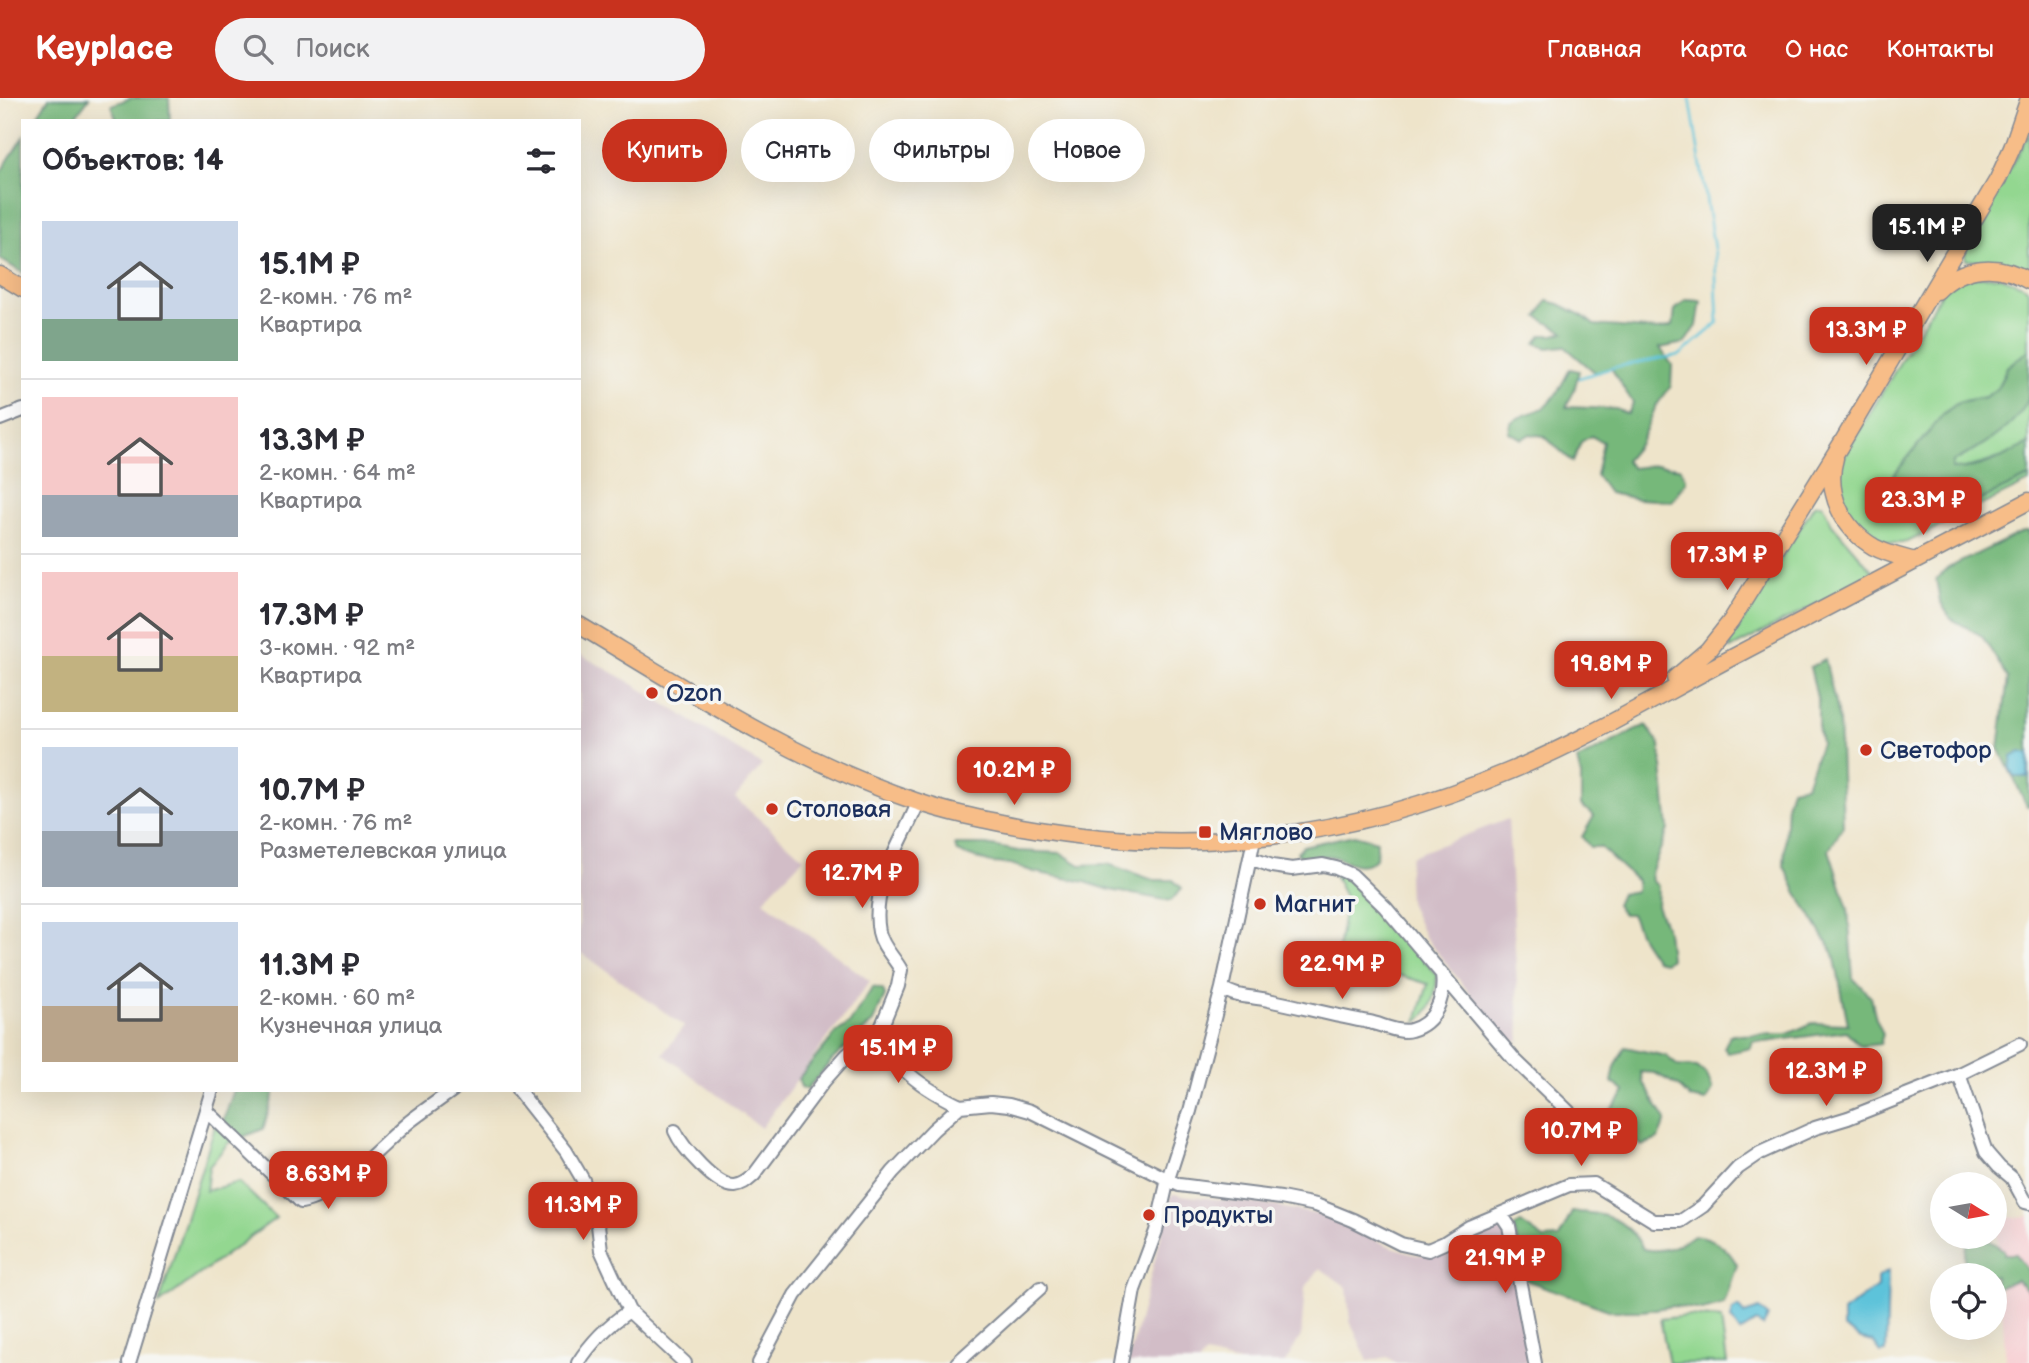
<!DOCTYPE html>
<html lang="ru">
<meta charset="utf-8">
<style>
body{margin:0;font-family:"Balsamiq Sans",sans-serif;background:#f2f2f3;color:#2b2b33;height:100vh;display:flex;flex-direction:column;font-size:26px;white-space:nowrap}
*{box-sizing:border-box;margin:0}
p{font-size:23px;color:#7c7c81}
.icon{flex:none;width:38px;height:38px;fill:none;stroke:currentColor;stroke-width:2;stroke-linecap:round;stroke-linejoin:round}
.map{position:relative;flex:1;overflow:hidden}
.panel{position:absolute;left:21px;top:21px;width:560px;height:973px;display:flex;flex-direction:column;background:#fff;border-radius:0px;box-shadow:0 7px 28px #0002}
.panel>*{flex:none}
.hud{position:absolute;left:602px;top:21px;width:665px;height:63px;display:flex;gap:14px}
.needle{width:46px;rotate:101deg}
.fabs{position:absolute;left:1930px;top:1074px;display:grid;gap:14px}
.fabs a{display:grid;place-items:center;width:77px;height:77px;border-radius:50%;background:#fff;box-shadow:0 7px 28px #0002;font-size:35px}
.price{position:absolute;translate:-50% -60px;padding:0 16px;border-radius:14px;background:#c8321e;color:#fff;font-size:23px;line-height:46px;filter:drop-shadow(0 2px 4px #0008)}
.price::after{content:'';position:absolute;left:50%;top:42px;width:21px;height:16px;margin-left:-10px;background:inherit;clip-path:polygon(0 0,100% 0,50% 100%)}
.price.selected{background:#222;color:#fff}
ul{padding:0;list-style:none}
li{display:flex;align-items:center;gap:21px;height:175px;padding:0 21px}
li+li{border-top:2px solid #e1e1e2}
li span{display:grid;place-items:center;flex:none;width:196px;height:140px;border-radius:0px;color:#555}
li>.icon{margin-inline-start:auto}
span .icon{width:84px;height:84px;fill:#fffc;stroke-width:1}
li b{font-size:30px}
h2{display:flex;justify-content:space-between;align-items:center;height:84px;padding:0 21px;font-size:30px}
.chip{padding:0 24px;border-radius:32px;background:#fff;box-shadow:0 7px 28px #0002;font-size:24px;line-height:63px}
.chip.selected{background:#c8321e;color:#fff}
header{display:flex;align-items:center;gap:42px;box-sizing:border-box;height:98px;padding:0 35px;background:#c8321e;color:#fff}
header strong{font-size:33px}
nav{display:flex;gap:38px;margin-inline-start:auto;font-size:24px}
.search{width:490px;height:63px;background:#f2f2f3;display:flex;align-items:center;gap:18px;box-sizing:border-box;padding:0 24px;border-radius:38px;color:#7c7c81;font-size:26px}
.map>svg:first-child{display:block}
.built{fill:#f7cfd3}
.industrial{fill:#d2bdc7}
.green{fill:#93d790;stroke:#578377;stroke-width:2}
.forest{fill:#76b87a;stroke:#48746c;stroke-width:2}
.water{fill:#5dc3da;stroke:#3c799c;stroke-width:2}
.lines{fill:none;stroke-linecap:round;stroke-linejoin:round}
.stream{stroke:#5dc3da;stroke-width:2.5}
.minor-casing{stroke:#848a94;stroke-width:16}
.major-casing{stroke:#848a94;stroke-width:19}
.minor{stroke:#fff;stroke-width:12}
.major{stroke:#f7bd88;stroke-width:16}
.poi-dot{fill:#c8321e;stroke:#f6f6f2;stroke-width:2.5}
.labels{text-anchor:middle;dominant-baseline:central;stroke-width:7;stroke-linejoin:round;paint-order:stroke}
.poi-label{font-size:24px;fill:#1b2f5e;stroke:#f6f6f2;text-anchor:start}
</style>
<header>
<strong>Keyplace</strong>
<div class="search"><svg class="icon" aria-label="search" viewBox="0 0 24 24"><circle cx="10" cy="10" r="6"/><path d="M15 15l6 6"/></svg>Поиск</div>
<nav><a>Главная</a><a>Карта</a><a>О нас</a><a>Контакты</a></nav>
</header>
<div class="map">
<svg width="2029" height="1265" viewBox="0 0 2029 1265">
<rect width="100%" height="100%" fill="#f6f6f2"/>
<filter id="ink" filterUnits="userSpaceOnUse"><feTurbulence type="fractalNoise" baseFrequency=".0143" numOctaves="2"/><feDisplacementMap in="SourceGraphic" scale="14" xChannelSelector="R" yChannelSelector="G"/><feConvolveMatrix kernelMatrix="1 2 1 2 8 2 1 2 1" color-interpolation-filters="sRGB"/></filter>
<filter id="wash" filterUnits="userSpaceOnUse"><feTurbulence type="fractalNoise" baseFrequency=".00686" numOctaves="4" result="noise"/><feDisplacementMap in="SourceGraphic" scale="28" xChannelSelector="R" yChannelSelector="G"/><feGaussianBlur stdDeviation="1.57" result="paint"/><feColorMatrix in="noise" values="0 0 0 0 0 0 0 0 0 0 0 0 0 0 0 0 0 1.4 0 .05"/><feComposite in="paint" operator="in"/></filter>
<g filter="url(#wash)">
<rect width="100%" height="100%" fill="#eee4ca"/>
<!-- built -->
<path class="built" d="M2029,1118v147h-23l-10,-144z"/>
<!-- industrial -->
<path class="industrial" d="M579,556l44,24 139,87 -27,33 69,60 -32,32 -8,11 106,80 -109,147 -98,-74 21,-28 -105,-75z
M1508,721l11,204 1,19 -13,-3 -15,-18 -68,-85 -15,-34 -1,-26 3,-20z
M1172,1096l102,12 47,9 66,30 30,10 25,-2 44,-26 10,-2 10,11 22,127h-132l-9,-6 -19,4 -18,-40 -3,-34 -27,-19 -15,20 -4,48 -16,27h-45l-35,-8 -6,8h-71z"/>
<!-- green -->
<path class="green" d="M2029,35v141l-24,-10 -39,-4 -2,-11z
M1998,178l25,9 6,6v59l-22,17 -10,22 -12,8 -26,5 -75,85 85,24 13,-12 47,-22v5l-60,29 -11,9h-7c-11,5 -39,22 -49,23 -29,4 -60,-31 -64,-57 -1,-7 1,-15 2,-22l102,-173 21,-13z
M2029,300v45c-25,15 -48,23 -77,27l1,-8c31,-16 58,-35 76,-64z
M1822,406l10,20 43,50 -145,75v-7l84,-137z
M1332,773l8,2 40,35 57,67c-1,21 -4,35 -21,48l12,-39 -91,-28 9,-57z
M216,1025l17,18 -5,2 -19,24 -3,24 33,-9 37,36 -117,86z
M1688,1218l33,3 6,44h-58l-9,-44z"/>
<!-- forest -->
<path class="forest" d="M49,0h40l-17,23h-38z
M131,0h38l1,23h-53l-6,-16z
M23,39v136l-23,-14v-86z
M1686,202l15,1 -4,25 -13,17 -24,5 12,17 -1,21 -15,20 -16,37 -15,18 7,7 24,-3 24,3 7,12 -15,21 -34,-2 -29,-6 -13,-18 7,-33 -12,-6 -10,6 -8,20 -29,-26 -14,-2 -8,5 -13,-7 2,-10c12,-8 23,-9 32,-14 12,-8 20,-26 27,-39l9,2 -5,20 -8,16 50,2 12,5 5,-11 -22,-35 -15,5 -32,-27 -17,2 -11,-5 6,-8h12l10,-3 -26,-15 9,-16 12,3 24,12 11,9 65,5 14,-4 2,-16z
M2029,252c0,13 0,38 -1,49 -10,27 -51,50 -75,63l-1,7c28,0 53,-12 77,-26v34l-47,22 -24,21 -36,-4 -38,-29 59,-73 16,-12 26,-5 12,-8 10,-22z
M2024,433h5v275h-2l-28,-58 9,-70 -26,-42 -32,-18 -10,-17 -4,-22 12,-11z
M1825,561l14,62 4,105 -14,24 19,59 5,69 18,19 5,22 7,15 -3,10 -19,2 -15,-15 -81,11 -12,-1 -2,7 -23,5 -4,-5 6,-13 58,-1 24,-11 36,1 -14,-70 -38,-63 -12,-25 3,-63 4,-15 15,-3 15,-42 -3,-17v-24l-8,-35z
M1646,627l14,20 8,84 -17,44 1,7 6,6 -1,20 10,24 3,29 -6,3 -8,-2 -14,-21 -11,-25h-8l-7,-9 5,-11 15,-3 1,-10 -37,-34h-10l-8,-10 12,-21 -13,-11v-29l-4,-16z
M1354,737l23,6 -1,18c-21,15 -31,-4 -50,-3 -8,0 -16,3 -24,4l-5,-8 6,-6z
M955,747h31l32,6 43,2 19,12 28,-1 45,16h20l9,8 -11,13 -61,-11 -25,-8 -51,-10 -23,-8 -20,-1 -34,-11z
M873,889l10,3 2,6 -12,26 -42,39 -24,28 -6,-2 -3,-8 39,-47 13,-9z
M1625,949l41,9 12,10 19,1 10,8 6,15 -7,11 -16,-3 -13,-13 -22,-12 -14,-1 2,11 23,37 -8,19 -16,7 -28,-22 -3,-14 14,-18 -13,-10 3,-15z
M234,992h41l-12,39 -30,12 -11,-17z
M1572,1114c32,0 56,7 71,37 20,4 34,-2 50,-14 20,2 35,12 44,30l-13,39 -21,6 -30,-4 -30,5h-32l-85,-31 -12,-53 7,-4 23,16 15,-1z
M1970,1139h13l21,13v4h11l14,18v19l-13,-11 -21,8v-12h-28c-3,-13 -4,-28 3,-39z"/>
<!-- water -->
<path class="water" d="M2021,654l8,2 -1,23h-13l-5,-8 2,-12z
M1888,1173l-2,81 -5,1 -8,-11 -12,-3 -18,-12v-15l34,-25v-9z
M1739,1209l5,7 16,-5 8,8 -5,9 -7,-4 -16,10 -9,-13 2,-9z"/>
<g class="lines">
<!-- stream -->
<path class="stream" d="M1579,280l36,-11 65,-12 38,-32 -3,-68 -25,-157"/>
</g>
</g>
<g filter="url(#ink)">
<g class="lines">
<defs>
<path id="minor" d="M0,321l23,-9
M1250,760l22,8 20,3 31,-4 13,3 16,7 33,32 129,152 55,53
M1222,890c14,10 30,8 46,12 34,7 67,16 101,22 12,2 30,12 42,8 25,-7 34,-32 31,-56
M881,930c4,37 48,63 79,78
M1959,976l27,78 13,15 13,11 13,24 4,1
M518,992l48,61 17,29 15,45 3,25 28,61 56,52
M206,1012l95,92c36,-6 79,-56 108,-80 14,-11 29,-21 44,-32
M675,1033c7,16 41,56 60,55 9,-1 13,-6 19,-11l70,-94 23,-26 34,-27 17,-42 3,-16c-7,-13 -19,-23 -22,-38 -9,-46 23,-89 39,-129
M1501,1116l8,12 26,137
M129,1265l83,-273
M578,1265c14,-22 29,-37 51,-52
M759,1265l36,-68 98,-123 40,-42 27,-24 31,-3 18,2 21,6 149,74 102,13 35,7 37,15 48,24 27,6 16,-7 25,-16 100,-42 25,-1 60,37h27l22,-15 35,-38 22,-15 55,-25 33,-10 111,-44 61,-30
M957,1265l83,-75
M1121,1265l13,-73 22,-59 12,-52 22,-68 32,-123 32,-149"/>
<path id="major" d="M0,177l23,14
M1937,193c26,-26 61,-29 92,-10
M1835,360c-10,35 8,71 39,89 13,7 27,10 41,14
M579,527c108,65 215,135 336,176 34,12 71,19 107,26 174,31 326,12 488,-56 80,-33 155,-79 232,-119 95,-51 192,-100 287,-151
M1675,580l33,-28 23,-29 109,-175 158,-267 14,-31 17,-50"/>
</defs>
<!-- minor casing -->
<use href="#minor" class="minor-casing"/>
<!-- major casing -->
<use href="#major" class="major-casing"/>
<!-- minor -->
<use href="#minor" class="minor"/>
<!-- major -->
<use href="#major" class="major"/>
</g>
</g>
<!-- markers -->
<g class="poi-dot">
<circle cx="652" cy="595" r="7"/>
<circle cx="1866" cy="652" r="7"/>
<circle cx="772" cy="711" r="7"/>
<rect x="1198" y="727" width="14" height="14" rx="3.5"/>
<circle cx="1260" cy="806" r="7"/>
<circle cx="1149" cy="1117" r="7"/>
</g>
<g class="labels">
<!-- poi labels -->
<g class="poi-label">
<text x="666" y="595">Ozon</text>
<text x="1880" y="652">Светофор</text>
<text x="786" y="711">Столовая</text>
<text x="1219" y="734">Мяглово</text>
<text x="1274" y="806">Магнит</text>
<text x="1163" y="1117">Продукты</text>
</g>
</g>
</svg>
<div class="fabs">
<a><svg class="needle" viewBox="-14 -14 28 28"><path d="M0-13l5 13h-10z" fill="#e53935"/><path d="M0 13l5-13h-10z" fill="#7c7c81"/></svg></a>
<a><svg class="icon" aria-label="locate" viewBox="0 0 24 24"><circle cx="12" cy="12" r="6"/><path d="M12 2v4M12 18v4M2 12h4M18 12h4"/></svg></a>
</div>
<b class="price selected" style="left:1927px;top:166px">15.1M ₽</b>
<b class="price" style="left:1866px;top:269px">13.3M ₽</b>
<b class="price" style="left:1923px;top:439px">23.3M ₽</b>
<b class="price" style="left:1727px;top:494px">17.3M ₽</b>
<b class="price" style="left:1611px;top:603px">19.8M ₽</b>
<b class="price" style="left:1014px;top:709px">10.2M ₽</b>
<b class="price" style="left:862px;top:812px">12.7M ₽</b>
<b class="price" style="left:1342px;top:903px">22.9M ₽</b>
<b class="price" style="left:898px;top:987px">15.1M ₽</b>
<b class="price" style="left:1826px;top:1010px">12.3M ₽</b>
<b class="price" style="left:1581px;top:1070px">10.7M ₽</b>
<b class="price" style="left:328px;top:1113px">8.63M ₽</b>
<b class="price" style="left:583px;top:1144px">11.3M ₽</b>
<b class="price" style="left:1505px;top:1197px">21.9M ₽</b>
<div class="hud">
<a class="chip selected">Купить</a>
<a class="chip">Снять</a>
<a class="chip">Фильтры</a>
<a class="chip">Новое</a>
</div>
<section class="panel">
<h2>Объектов: 14<svg class="icon" aria-label="filters" viewBox="0 0 24 24"><path d="M4 7h16M4 17h16"/><circle cx="9" cy="7" r="2"/><circle cx="15" cy="17" r="2"/></svg></h2>
<ul>
<li><span style="background:linear-gradient(#c9d6e8 70%,#7fa58c 0)"><svg class="icon" aria-label="home" viewBox="0 0 24 24"><path d="M3 11l9-7 9 7M6 9v11h12V9"/></svg></span><div><b>15.1M ₽</b><p>2-комн. · 76 m²</p><p>Квартира</p></div></li>
<li><span style="background:linear-gradient(#f6c9c9 70%,#9aa5b1 0)"><svg class="icon" aria-label="home" viewBox="0 0 24 24"><path d="M3 11l9-7 9 7M6 9v11h12V9"/></svg></span><div><b>13.3M ₽</b><p>2-комн. · 64 m²</p><p>Квартира</p></div></li>
<li><span style="background:linear-gradient(#f6c9c9 60%,#c2b280 0)"><svg class="icon" aria-label="home" viewBox="0 0 24 24"><path d="M3 11l9-7 9 7M6 9v11h12V9"/></svg></span><div><b>17.3M ₽</b><p>3-комн. · 92 m²</p><p>Квартира</p></div></li>
<li><span style="background:linear-gradient(#c9d6e8 60%,#9aa5b1 0)"><svg class="icon" aria-label="home" viewBox="0 0 24 24"><path d="M3 11l9-7 9 7M6 9v11h12V9"/></svg></span><div><b>10.7M ₽</b><p>2-комн. · 76 m²</p><p>Разметелевская улица</p></div></li>
<li><span style="background:linear-gradient(#c9d6e8 60%,#b9a48a 0)"><svg class="icon" aria-label="home" viewBox="0 0 24 24"><path d="M3 11l9-7 9 7M6 9v11h12V9"/></svg></span><div><b>11.3M ₽</b><p>2-комн. · 60 m²</p><p>Кузнечная улица</p></div></li>
</ul>
</section>
</div>
